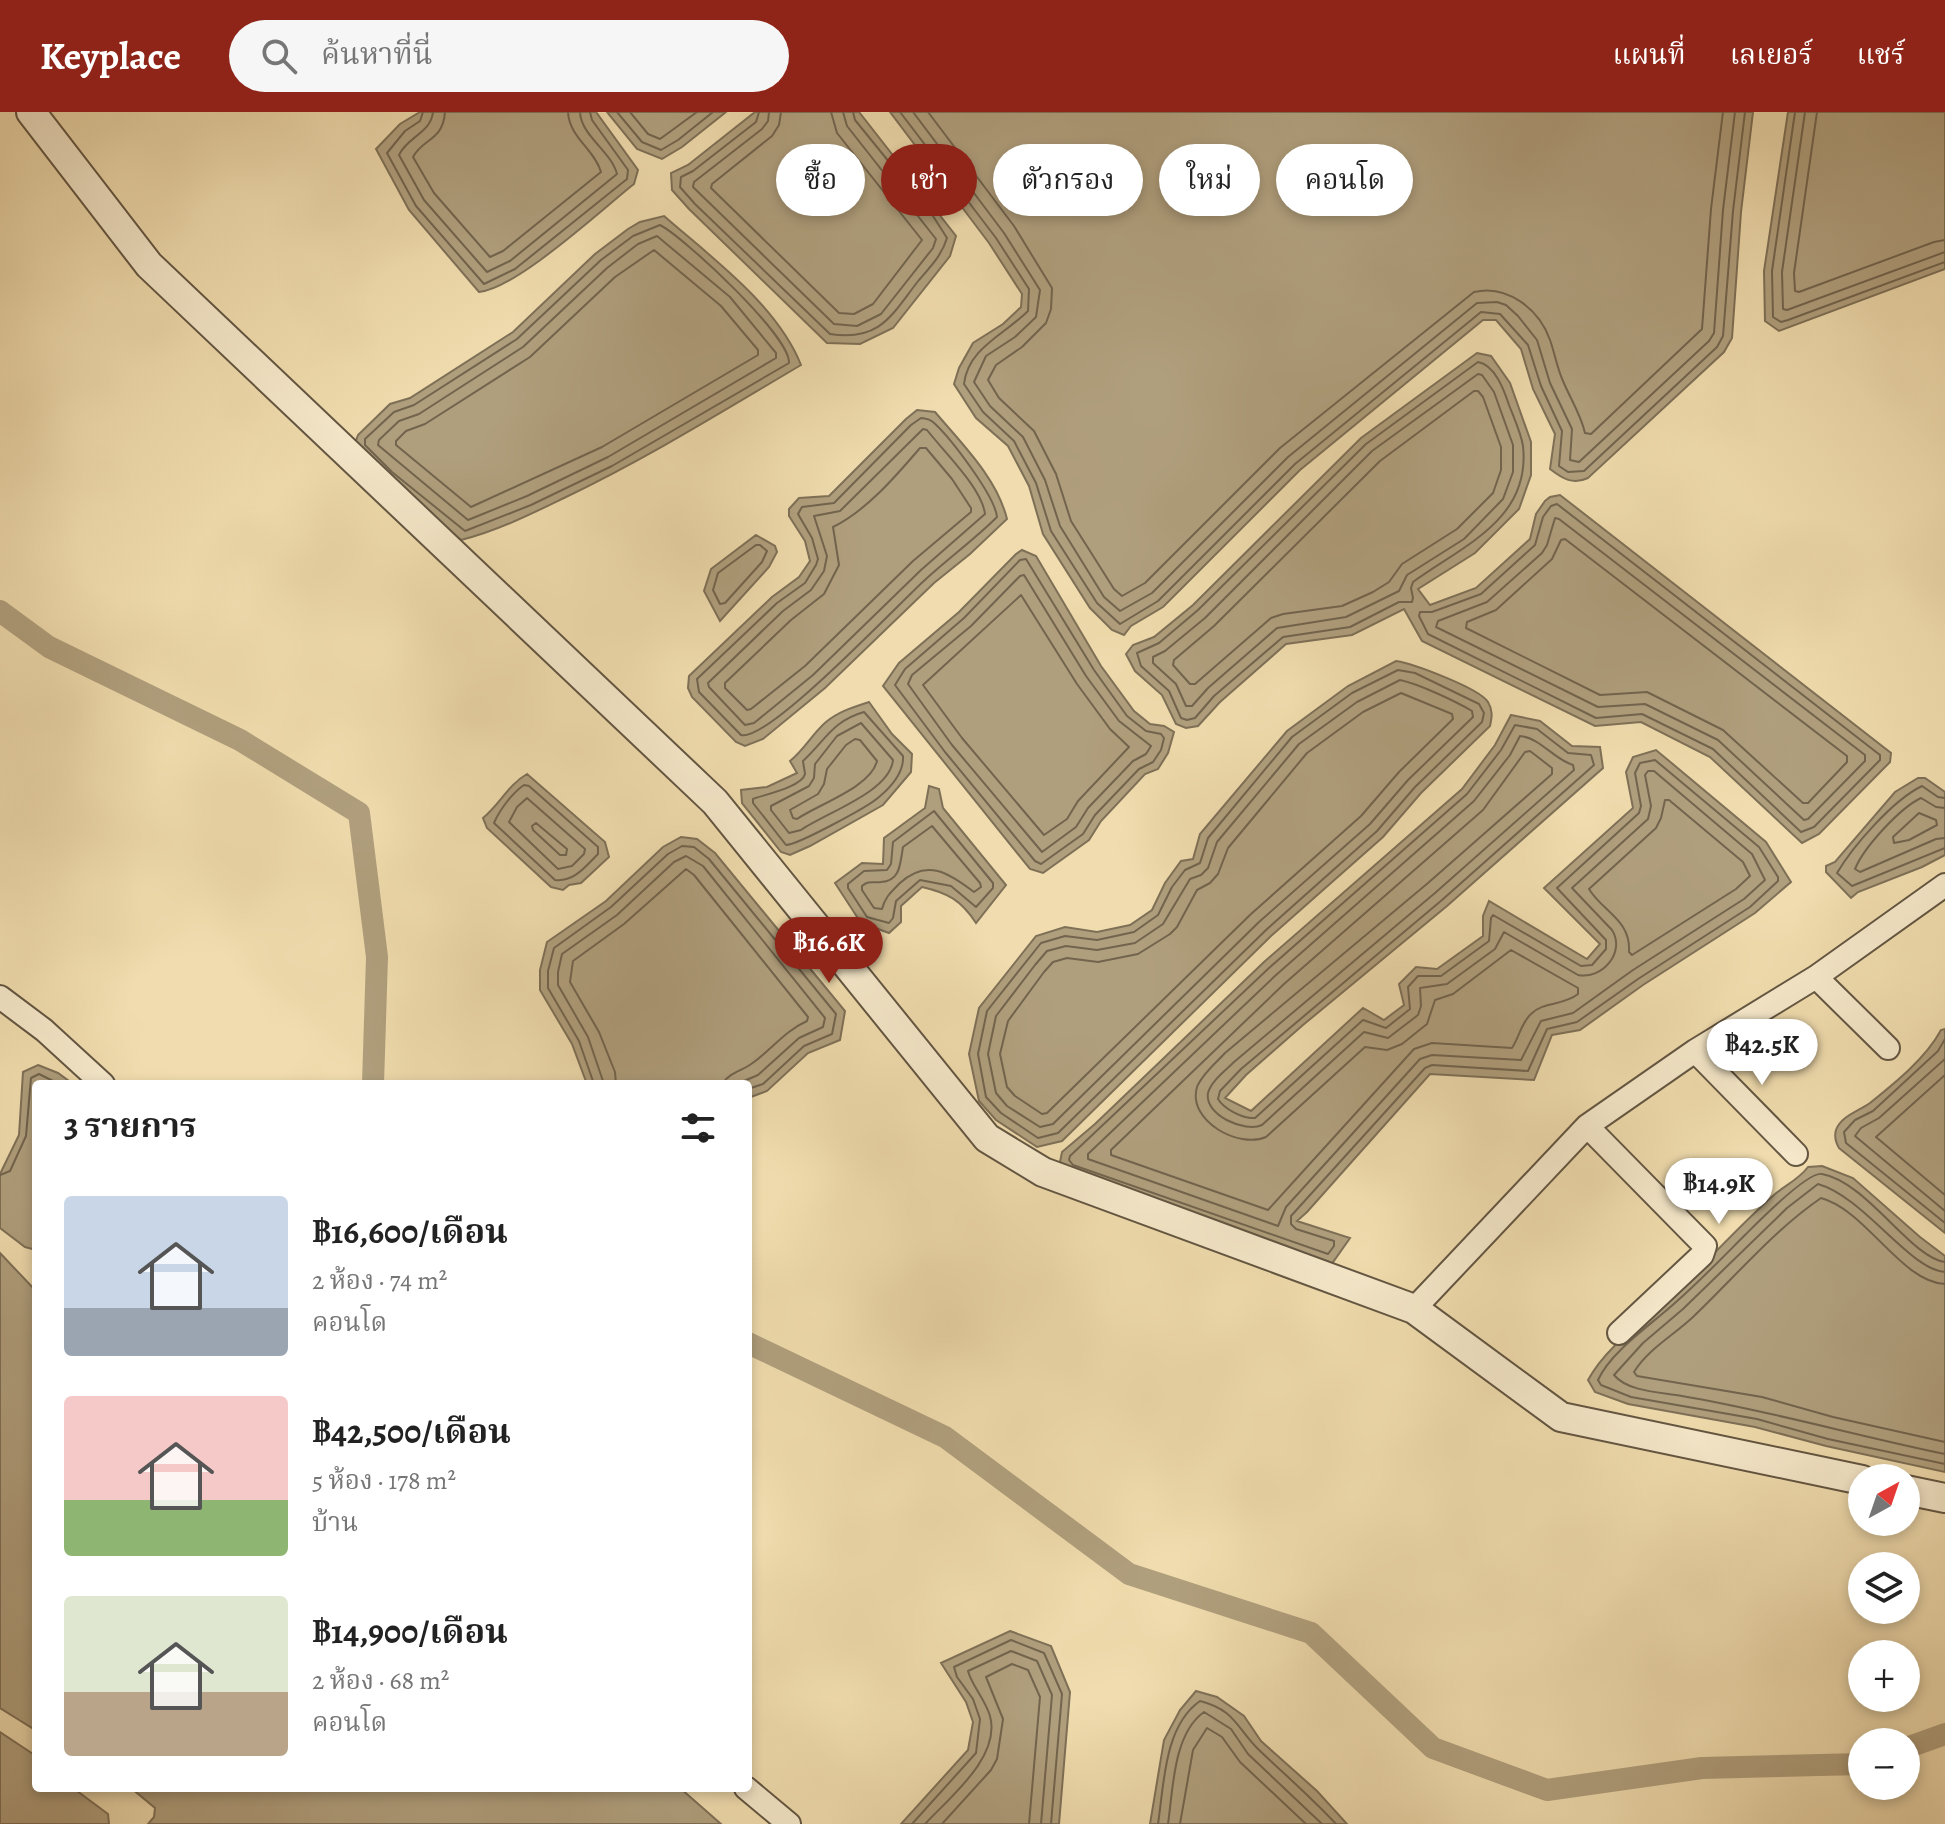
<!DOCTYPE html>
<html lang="th">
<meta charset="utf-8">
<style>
body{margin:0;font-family:Alegreya,"Noto Serif Thai",serif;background:#f6f6f6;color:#222;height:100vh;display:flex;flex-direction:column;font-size:30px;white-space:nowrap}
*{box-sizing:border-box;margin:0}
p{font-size:26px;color:#767676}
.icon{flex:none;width:44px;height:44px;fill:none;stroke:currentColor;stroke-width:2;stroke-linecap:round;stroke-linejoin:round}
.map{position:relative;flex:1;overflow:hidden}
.sheet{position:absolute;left:32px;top:968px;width:720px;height:712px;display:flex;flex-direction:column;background:#fff;border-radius:8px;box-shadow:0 4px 12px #0003}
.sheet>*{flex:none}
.top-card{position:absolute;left:776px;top:32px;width:760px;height:72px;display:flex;gap:16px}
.needle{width:52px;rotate:40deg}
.fabs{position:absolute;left:1848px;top:1352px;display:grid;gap:16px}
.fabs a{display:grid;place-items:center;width:72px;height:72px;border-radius:50%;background:#fff;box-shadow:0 4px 12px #0003;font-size:40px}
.price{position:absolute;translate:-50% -68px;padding:0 18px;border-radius:28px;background:#fff;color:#222;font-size:26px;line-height:52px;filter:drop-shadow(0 2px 4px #0008)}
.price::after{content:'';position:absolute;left:50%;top:48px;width:24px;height:18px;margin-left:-12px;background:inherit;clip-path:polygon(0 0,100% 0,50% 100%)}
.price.selected{background:#8f2418;color:#fff}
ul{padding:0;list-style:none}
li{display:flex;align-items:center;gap:24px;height:200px;padding:0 32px}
li span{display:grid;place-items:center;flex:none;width:224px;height:160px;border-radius:8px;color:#555}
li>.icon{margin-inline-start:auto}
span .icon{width:96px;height:96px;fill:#fffc;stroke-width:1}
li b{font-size:34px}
h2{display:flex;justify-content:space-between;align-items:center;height:96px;padding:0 32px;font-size:34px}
.chip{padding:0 28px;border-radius:36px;background:#fff;box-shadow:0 4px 12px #0003;font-size:28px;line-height:72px}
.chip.selected{background:#8f2418;color:#fff}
header{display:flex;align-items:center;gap:48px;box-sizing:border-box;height:112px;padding:0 40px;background:#8f2418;color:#fff}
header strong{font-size:38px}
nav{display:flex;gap:44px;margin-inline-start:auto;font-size:28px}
.search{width:560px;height:72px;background:#f6f6f6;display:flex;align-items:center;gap:20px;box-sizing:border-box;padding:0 28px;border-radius:44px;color:#767676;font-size:30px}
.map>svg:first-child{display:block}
.water{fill:#b09f7d;stroke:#7e7057;stroke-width:2}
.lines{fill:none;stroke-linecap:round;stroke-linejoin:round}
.shore{stroke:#72644e;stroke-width:2}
.canal{stroke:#b09f7d;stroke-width:22}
.minor-casing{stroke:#635642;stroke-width:26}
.tertiary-casing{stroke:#635642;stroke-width:32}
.minor{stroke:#f5e8ca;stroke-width:22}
.tertiary{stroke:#f5e8ca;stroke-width:28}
</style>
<header>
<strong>Keyplace</strong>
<div class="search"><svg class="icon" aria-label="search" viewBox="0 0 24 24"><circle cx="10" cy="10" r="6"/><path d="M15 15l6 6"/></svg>ค้นหาที่นี่</div>
<nav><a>แผนที่</a><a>เลเยอร์</a><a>แชร์</a></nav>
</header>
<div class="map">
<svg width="1945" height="1712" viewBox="0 0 1945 1712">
<rect width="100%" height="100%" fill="#f0dcae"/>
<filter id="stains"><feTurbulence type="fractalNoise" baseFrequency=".0025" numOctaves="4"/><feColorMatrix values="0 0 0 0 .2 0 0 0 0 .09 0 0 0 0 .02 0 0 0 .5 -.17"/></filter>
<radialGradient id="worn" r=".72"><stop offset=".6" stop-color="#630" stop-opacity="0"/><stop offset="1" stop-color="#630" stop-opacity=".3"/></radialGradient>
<!-- water -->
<path class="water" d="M420,0h176l42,58 -4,14c-33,26 -118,105 -155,108l-70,-82 -33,-61 24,-25z
M607,0h119l-44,35 -20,12 -25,-10z
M755,0h104l97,124 -6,20 -57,72 -33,16 -33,-1 -138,-134 -17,-19 -1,-17 17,-8z
M890,0h863l-12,100 -9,126 -8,14 -136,126c-15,7 -25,1 -38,-9l5,-35 -22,-45 -12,-40 -25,-29h-13l-183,150 -137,137 -32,19 -7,9 -12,-5 -22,-22 -47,-74 -14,-48 -21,-40 -32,-28 -22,-34 5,-16 14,-25 30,-19 18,-17 1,-13 -33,-51z
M1788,0h157v157l-166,62 -14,-10 -1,-50z
M664,104c48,42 113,89 137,149 -78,46 -155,94 -237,133 -33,16 -67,33 -103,42l-75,-62 -32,-32 4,-11 32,-31 20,-6 103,-66 82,-78 33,-25 12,-7z
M1477,241l14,3 19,27 21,59v33l-12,34 -44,44 -57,36 12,16 46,-17 54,-49 6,-25 9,-13 5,-4 10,-2 331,258 -1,9 -71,72 -17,9 -92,-86 -69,-35 -46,4 -173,-85 -18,-32 -52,26 -66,9 -66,58 -22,24 -12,2 -10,-4 -14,-29 -27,-24 -9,-17 7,-9 21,-8 39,-32 168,-167z
M917,298l18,2c27,32 62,66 72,107l-37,35 -36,29 -109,105 -62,51 -18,7 -9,-4 -44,-45 -4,-9 1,-12 83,-79 27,-20 11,-16 -5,-20 -16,-25v-7l10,-11 30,-2 77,-77z
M756,423l19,11 2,6 -8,15 -49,54 -16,-30 7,-22z
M1022,438l14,6 65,110 33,45 16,13 14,2 10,6 -6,21 -10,16 -13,5 -44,47 -12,19 -46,33 -13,-4 -147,-183 16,-23 60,-51 57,-58z
M1396,549c18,3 83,27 92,41 5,8 4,15 2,24l-69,67 -38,44 -112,99 -209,205 -25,6 -41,-27 -17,-19 -10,-47 10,-46 57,-72 29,-9 32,5 33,-7 22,-15 13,-27 16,-22 12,-2 7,-25 87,-103 61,-45z
M869,590l23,32 20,20 -1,18 -28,33 -73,41 -20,9 -9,-3 -39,-49 -1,-13 26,-3 30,-14 -7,-12c14,-11 23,-28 36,-39 13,-11 28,-15 43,-20z
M1511,603l29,6 32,25 28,1 3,21 -156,138 -144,119 -57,50 -21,23 26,13 112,-103 21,12 20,-15 -5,-21 17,-17 21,2 46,-33v-20l6,-15 98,58 13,-15 -56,-56 89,-80 -7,-36 7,-15 23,-7 110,92 25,40 -36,31 -112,72 -63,45 -28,5 -18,45 -104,-6 -123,138 -10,9 53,17 -19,27 -263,-93 -8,-10 2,-10 33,-28 169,-162 198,-173 33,-44z
M527,662l78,68 4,15 -28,26 -12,2 -6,5 -12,-3 -64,-59 -4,-10c17,-14 25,-33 44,-44z
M1918,666h7l20,14v63l-23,12 -64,25 -7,6 -25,-26v-6l9,-4 60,-70z
M929,674l10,3 4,19 63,77 -30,38c-15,-23 -28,-30 -54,-36l-21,19v16l-12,11 -28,-10 -26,-40 27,-20 21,1 1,-26 41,-30z
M681,725l16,2 18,14 130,158 -5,29 -32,13 -41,38 -19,7v-14h-161l-15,-40 -32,-54v-20l7,-28 59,-41 57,-54z
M1945,917v204l-106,-85c-3,-5 -5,-11 -3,-18 5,-14 23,-19 34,-27 25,-20 56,-45 71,-73z
M38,953l20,8 15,11h-37v166l-11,-3 -25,-19v-54l19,-39 4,-63z
M1822,1054l31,12 67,59 25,19v216l-119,-26 -71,-19 -127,-23 -33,-12 -7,-12c20,-36 57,-59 86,-87 34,-32 66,-68 101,-99 11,-9 24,-15 33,-27z
M0,1141l36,38v433l-4,4 -32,-20z
M1010,1519l41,15 19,46 -11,132h-158l67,-74 5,-28 -7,-20 -25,-39z
M1196,1579l21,6 27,19 17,25 56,50 30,33h-197l14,-84 16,-30z
M0,1620l36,24v32h37l35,26 1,10h-109z
M131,1676h549l41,36h-573l6,-7 1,-9z"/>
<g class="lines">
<!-- shore -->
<path class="shore" d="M423,0l-3,9 -15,10 -18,22 29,53 68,78 31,-15 112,-90 1,-9 -36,-50 -2,-8
M433,0c-2,21 -26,25 -34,43l25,45 63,72 23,-11 107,-87c-6,-23 -36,-38 -37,-62
M445,0c-2,29 -22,26 -32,45l21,36 56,64 13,-6 98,-79c-6,-22 -32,-35 -33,-60
M617,0l25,30 19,8 17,-10 35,-28
M630,0l18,22 12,5 37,-27
M759,0l-3,10 -63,49 -12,6 -1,10 15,17 135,130c51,8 62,-20 89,-54 12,-14 23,-25 28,-42l-14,-22 -78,-96 -2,-8
M769,0l-1,9 -6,8 -68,53 -1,5 141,137 23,2 24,-12 52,-66 3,-9 -89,-113 -4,-14
M781,0l-2,13 -7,11 -60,48 -1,4 128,125 15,1 19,-10 49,-64 -85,-107 -6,-21
M900,0l96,126 33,51 -1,22c-24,24 -60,37 -64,73l19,28 31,29 22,42 15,48 46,72 23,21 38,-23 137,-137 186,-152 19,2 28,31 13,41 21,45 -3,35 9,6 16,-1 133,-124 6,-11 10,-125 12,-99
M913,0l91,121 36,57 -4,27 -21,20 -29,19 -12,26 16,24 33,31 22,43 15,46 44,71 16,14 32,-18 136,-136 189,-154 20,-1 9,3 12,11 19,24 13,43 22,46 -2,31 9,2 130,-121 5,-8 9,-123 12,-98
M928,0l86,114 38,62 -1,21 -5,14 -24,24 -26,18 -8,15 11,18 35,33 22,43 15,47 43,68 8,7 23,-13 135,-135 194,-156c33,-8 65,17 76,48 5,14 7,28 13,41 7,17 18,34 22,52l6,1 111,-105 9,-120 12,-97
M1795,0l-23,159 1,46 8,5 7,-2 157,-58
M1805,0l-23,160 1,37 4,1 158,-58
M1817,0l-23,161 1,18 4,1 135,-50 11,-2
M660,113c25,13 131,112 129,138l-177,103 -81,39 -66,26 -73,-59 -27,-27v-6l29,-27 20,-7 103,-66 84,-79 32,-24z
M657,124l73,61 46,56v5l-168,99 -81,39 -59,24 -90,-75 1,-5 20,-19 20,-7 104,-67 84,-79 31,-24z
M654,138l67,56 37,44v5l-156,92 -131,60 -75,-62v-4l10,-10 19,-7 105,-67 85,-80z
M1478,250c17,3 26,28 31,43 5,13 12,28 14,41 8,74 -61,100 -110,136l-2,6 2,10 -1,4h-13l-49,25 -67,10 -69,59 -19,22 -8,2 -6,-2 -12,-27 -28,-25 -4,-13 22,-10 39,-33 168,-166z
M1478,262l4,1 12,17 19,53v27l-10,27 -39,40 -57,36 -8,16 -53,26 -69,11 -69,60 -16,18h-6l-10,-22 -23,-21v-6l12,-6 40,-33 167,-167z
M1474,279h4l5,6 18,50v23l-8,23 -36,36 -55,35 -13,18 -16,10 -31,14 -59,8 -12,4 -76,66h-5l-17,-19 1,-5 40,-34 166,-165z
M921,306c6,1 7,0 12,4 17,15 62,74 64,95 -22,22 -47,40 -70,61 -27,24 -159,165 -186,157l-42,-43 -2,-13 80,-76 28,-20 11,-18 2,-6 -6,-21 -14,-24 4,-7 32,-4 77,-78z
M923,317l4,1c17,22 55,58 58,84l-64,56 -108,105 -59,48 -9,2 -36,-38 -1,-4 75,-72 28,-21 13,-19 3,-15 -13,-40 26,-5z
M920,336h6l26,31 19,29v4l-58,49 -108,105 -54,43 -4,1 -22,-22v-5l66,-63 33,-26 15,-29 -6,-38c33,-16 63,-51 87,-79z
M1557,392l323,251v5l-66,67 -13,5 -88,-83 -71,-35 -46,4 -168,-84 -9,-18 1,-4h12l49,-18 54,-49 8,-28 8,-11z
M1555,406l4,1 306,236v6l-57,58 -4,1 -86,-80 -73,-36 -47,3 -162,-80 2,-6 49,-19 55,-49 5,-8z
M1565,427l282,217v6l-39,41h-5l-80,-73 -76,-38 -47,3 -134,-67 1,-6 29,-12 56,-51 9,-19z
M756,433h4l7,6 -5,11 -37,41 -5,1 -7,-14 5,-17z
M1026,447l68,111 33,46 19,15 15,3 3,4 -3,12 -8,12 -14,7 -44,46 -12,19 -42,30 -6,-3 -90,-109 -50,-67 10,-16 59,-51 56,-58z
M1024,463l62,101 33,45 32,25 -5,8 -13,7 -45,47 -12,19 -34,25 -90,-107 -44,-61 4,-9 59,-49 49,-50z
M1021,483l56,89 33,45 19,18 -51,54 -11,18 -23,16 -82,-97 -39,-53z
M1398,558l17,3 64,31 5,9 -2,9 -67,65 -38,44 -111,99 -208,203 -20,5 -37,-25 -15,-16 -8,-43 9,-43 54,-68 24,-7 32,4 37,-8 24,-17 14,-28 13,-17 15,-7 8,-25 84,-101 60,-44z
M1400,568c19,4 55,21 72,31l1,6 -65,63 -38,44 -111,98 -206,202 -13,3 -33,-21 -11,-13 -8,-39 8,-38 39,-51 12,-14 19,-5 31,4 38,-7 28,-19 27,-45 11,-4 7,-7 9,-26 82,-98 58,-42z
M1401,581l51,21 1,5 -54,53 -38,44 -110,98 -204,199 -5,1 -27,-18 -8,-9 -7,-33 8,-33 36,-49 9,-10 14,-4 31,4 40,-8 32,-20 7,-7 20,-37 13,-7 8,-9 10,-26 79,-95 56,-41z
M864,600l39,44c1,16 -12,31 -24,41 -11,10 -82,48 -93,48l-33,-42v-4c10,-4 49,-12 52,-25 0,-1 -2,-12 -2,-13 22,-20 29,-40 61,-49z
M861,611l32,37c-3,32 -68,53 -92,70l-12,3 -18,-23v-4l38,-20 5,-8 1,-14 22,-28z
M1515,613l22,4 31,24 23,2 3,10 -152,135 -201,169 -21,22 -2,8c6,10 25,20 37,19l108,-98 23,8 24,-19 -2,-22 10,-11h23l48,-35 2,-23 2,-3 88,51 11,-1 14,-16v-9l-49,-52 82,-75 2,-7 -6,-33 5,-10 15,-3 104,87 19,30v4l-28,26 -112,72 -61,43 -30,7 -19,42 -96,-6 -7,3 -134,148v8l5,5 38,12v5l-6,8 -255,-89 -4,-5 1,-4 199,-188 198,-174 34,-44z
M1520,624c21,2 33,23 53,29l1,5 -139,123 -201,169c-8,8 -23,19 -26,31 -4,22 37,40 54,32l102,-93 24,6 30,-23 3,-9 -1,-18 27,-4 48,-35 9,-17 74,43c24,5 48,-23 34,-45l-40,-42 76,-69 3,-13 -6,-31 3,-4h6l98,83 13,26 -21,19 -111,71 -60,43 -32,8 -20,39 -89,-5 -12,4 -134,148 -8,19 -190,-67v-5l188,-179 198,-174 36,-46z
M855,627l5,1 17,21c-6,26 -58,43 -80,58l-4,-1 -3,-8 28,-16 6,-10 3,-15 19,-24z
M1530,639l22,17v6l-124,109 -203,170c-9,10 -23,21 -28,34 -10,34 42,62 69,50l99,-90 22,3 15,-6 25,-20 8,-24 18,-6 58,-44 67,38v6c-15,12 -34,7 -47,20 -10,9 -12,24 -19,34l-80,-5 -18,6 -146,161 -157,-55v-5l173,-166 199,-174 42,-58z
M524,673l5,1 69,61v7c-13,13 -24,28 -43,26l-61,-57c5,-12 18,-30 30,-38z
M527,686l58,51 -1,5 -12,12 -14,3 -49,-47 8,-15z
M1945,686l-7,-1 -16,-11c-29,14 -69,60 -85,87l15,13 93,-38
M1665,688h4l74,62 7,14 -14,13 -104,66 -3,-3c2,-32 -26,-40 -40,-63l67,-61 5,-10z
M1945,696l-9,-1 -15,-9c-21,10 -57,49 -66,71l5,3 76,-33 9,-1
M934,699l59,72v5l-17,19 -25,-21 -31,-6 -24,21 -3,17 -4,5 -22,-6 -19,-29v-4l16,-13 23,-1 4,-6 2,-22z
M1919,701l17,7 1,5 -28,15 -15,3 -1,-6z
M536,711l31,26 -1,6h-6l-27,-25 -1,-4z
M932,714l48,57 1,4 -7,5c-25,-19 -47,-34 -74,-9 -9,9 -15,14 -18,26l-8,-1 -12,-18v-4c7,-6 10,-3 19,-4 20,-1 19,-19 22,-35z
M1945,927l-7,12 -65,60 -18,9 -11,12 2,11 99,80
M1945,947l-66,59 -18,10 -6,8 90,75
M1945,963l-69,62 69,58
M594,972l-15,-43 -31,-53v-17l6,-23 57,-41 57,-53 14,-8 12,1 15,12 127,155 -4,20 -28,12 -41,38 -15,5
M604,972l-16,-47 -30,-52v-13l4,-18 55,-39 57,-53 12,-6 17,10 122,152 -2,9 -24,11 -41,37 -21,9
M616,972l-1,-12 -16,-40 -29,-50 3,-21 51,-37 62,-55 8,6 114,142 -1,4c-22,10 -34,27 -53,41 -11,9 -23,9 -32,22
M0,1063l10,-4 16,-35 5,-58 8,-4 20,10
M1945,1150c-34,-4 -78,-80 -123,-88 -14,-3 -64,48 -76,60 -23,23 -46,47 -70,68 -24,22 -65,49 -78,78l3,5 30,12 126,22 71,20 117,25
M1945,1160c-35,-2 -81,-75 -127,-88l-31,24 -104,101 -40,34 -29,32c14,17 47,17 68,21 89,15 175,40 263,58
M1945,1172c-44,-2 -79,-74 -124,-86 -48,33 -86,79 -128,119 -19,18 -45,32 -59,55l3,4 125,21 71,20 112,25
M912,1712l64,-71 4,-34 -7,-20 -16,-22 -3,-10 57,-27 33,13 18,41 -11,130
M925,1712c25,-27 76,-67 65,-108 -5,-17 -18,-30 -22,-45l43,-20 26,10 15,34 -11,129
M942,1712l49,-54 6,-11 6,-40 -17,-42 26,-13 16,6 12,27 -11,127
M1158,1712c6,-39 6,-98 42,-123 35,9 36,26 58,48 26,25 53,48 78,75
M1168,1712c5,-34 5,-90 36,-112l27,17 17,25 74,70
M1180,1712l13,-74 14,-22 15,9 18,25 66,62"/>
<!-- canal -->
<path class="canal" d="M0,499l49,36 191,93 119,73 18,144 -4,127
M748,1231l197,94 184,137 182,59 122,115 114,42 155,-22 160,-4
M1906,1636l39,-14"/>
<defs>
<path id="minor" d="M1816,865l72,71
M0,885l44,33 59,54
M1695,939l101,103
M1587,1014l118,120 -3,9 -83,78
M1414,1197l173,-183 108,-75 121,-74 129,-92
M746,1676l43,36"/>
<path id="tertiary" d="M31,0l118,153 566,537 272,336 56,34 371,137 147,108 301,63
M1906,1378l39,8"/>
</defs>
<!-- minor casing -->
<use href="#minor" class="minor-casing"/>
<!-- tertiary casing -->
<use href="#tertiary" class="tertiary-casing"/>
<!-- minor -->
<use href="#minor" class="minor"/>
<!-- tertiary -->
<use href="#tertiary" class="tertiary"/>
</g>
<rect width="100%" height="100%" filter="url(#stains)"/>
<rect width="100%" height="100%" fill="url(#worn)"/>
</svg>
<div class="fabs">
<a><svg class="needle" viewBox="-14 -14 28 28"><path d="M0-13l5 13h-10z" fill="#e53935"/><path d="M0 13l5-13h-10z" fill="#767676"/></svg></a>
<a><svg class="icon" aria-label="layers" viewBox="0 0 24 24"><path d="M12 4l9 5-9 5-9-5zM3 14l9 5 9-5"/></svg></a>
<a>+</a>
<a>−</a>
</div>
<b class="price selected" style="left:829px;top:873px">฿16.6K</b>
<b class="price" style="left:1762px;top:975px">฿42.5K</b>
<b class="price" style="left:1719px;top:1114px">฿14.9K</b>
<div class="top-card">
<a class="chip">ซื้อ</a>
<a class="chip selected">เช่า</a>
<a class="chip">ตัวกรอง</a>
<a class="chip">ใหม่</a>
<a class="chip">คอนโด</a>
</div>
<section class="sheet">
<h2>3 รายการ<svg class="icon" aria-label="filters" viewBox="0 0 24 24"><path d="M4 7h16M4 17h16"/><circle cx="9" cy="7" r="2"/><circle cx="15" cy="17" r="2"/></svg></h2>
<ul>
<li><span style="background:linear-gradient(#c9d6e8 70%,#9aa5b1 0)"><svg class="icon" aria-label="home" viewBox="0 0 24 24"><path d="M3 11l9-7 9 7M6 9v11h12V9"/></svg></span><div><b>฿16,600/เดือน</b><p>2 ห้อง · 74 m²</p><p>คอนโด</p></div></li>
<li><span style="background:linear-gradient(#f6c9c9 65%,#8fb573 0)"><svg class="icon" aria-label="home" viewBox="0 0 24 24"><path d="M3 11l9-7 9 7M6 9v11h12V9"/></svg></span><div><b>฿42,500/เดือน</b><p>5 ห้อง · 178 m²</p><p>บ้าน</p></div></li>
<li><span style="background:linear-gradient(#dfe7d0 60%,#b9a48a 0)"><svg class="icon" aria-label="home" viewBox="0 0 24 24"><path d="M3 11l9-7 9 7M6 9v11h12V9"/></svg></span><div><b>฿14,900/เดือน</b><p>2 ห้อง · 68 m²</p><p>คอนโด</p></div></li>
</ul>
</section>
</div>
